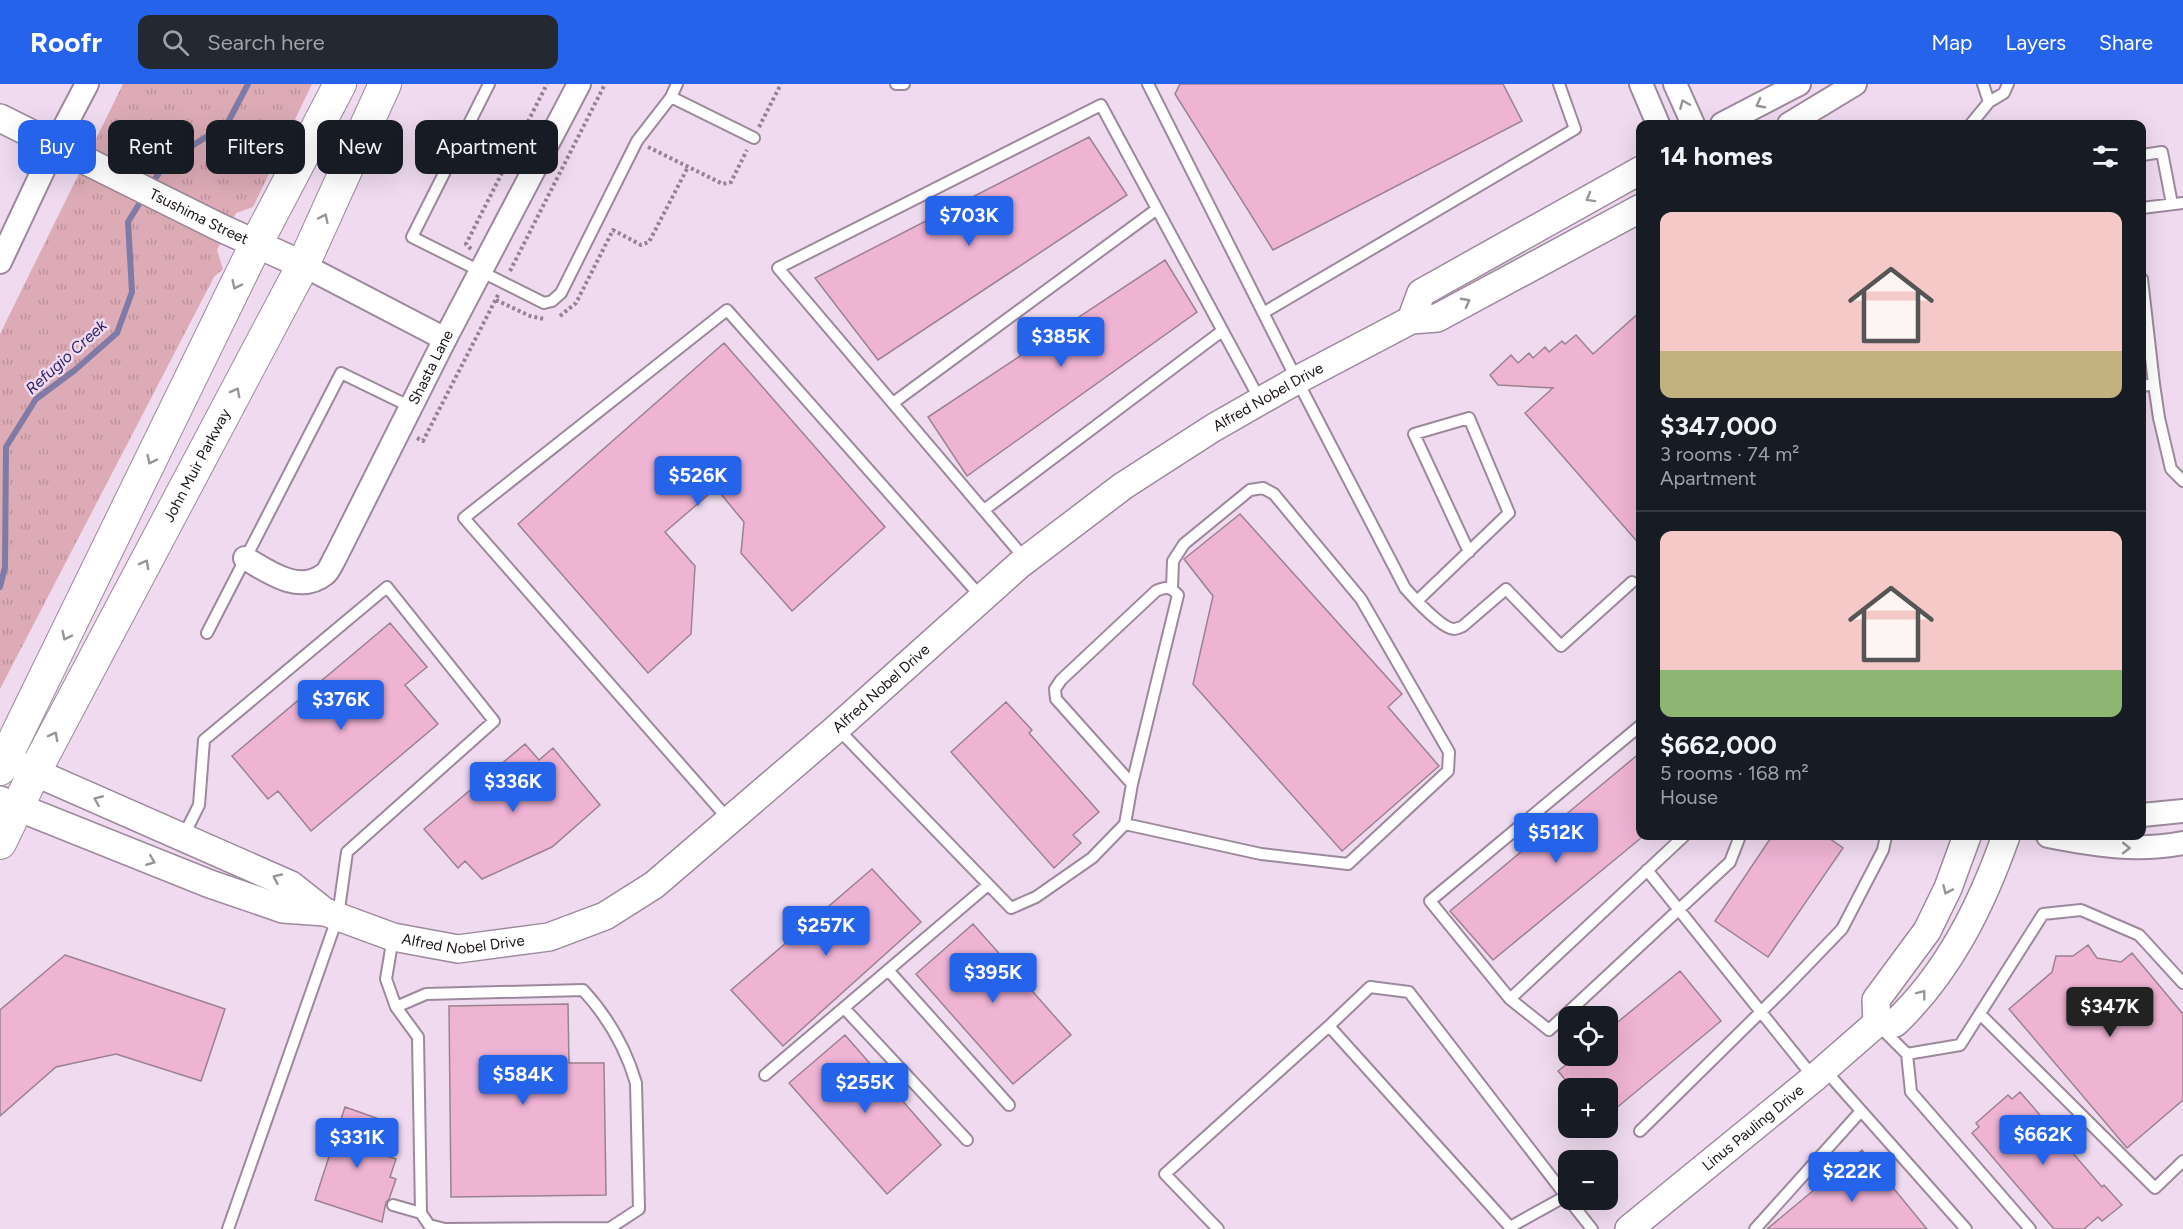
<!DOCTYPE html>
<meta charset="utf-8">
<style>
body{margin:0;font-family:Figtree,sans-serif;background:#242831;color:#f1f3f6;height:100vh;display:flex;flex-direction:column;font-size:22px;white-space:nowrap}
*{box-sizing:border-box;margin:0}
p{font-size:20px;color:#9ea1a6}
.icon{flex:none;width:33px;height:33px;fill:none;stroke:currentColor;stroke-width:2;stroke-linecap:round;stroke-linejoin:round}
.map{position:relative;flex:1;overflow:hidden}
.details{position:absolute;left:1636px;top:36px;width:510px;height:720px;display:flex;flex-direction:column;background:#171b24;border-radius:12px;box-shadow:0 6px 24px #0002}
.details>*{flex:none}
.hud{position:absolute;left:18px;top:36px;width:570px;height:54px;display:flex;gap:12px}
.tools{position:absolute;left:1558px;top:922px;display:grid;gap:12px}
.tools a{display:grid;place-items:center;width:60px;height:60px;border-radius:12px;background:#171b24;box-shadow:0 6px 24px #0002;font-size:30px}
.price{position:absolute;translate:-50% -51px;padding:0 14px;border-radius:6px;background:#2563eb;color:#fff;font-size:20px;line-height:39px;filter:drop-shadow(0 2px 3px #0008)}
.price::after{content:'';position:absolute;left:50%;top:36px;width:18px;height:14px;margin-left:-9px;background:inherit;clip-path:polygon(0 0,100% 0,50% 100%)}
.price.selected{background:#222;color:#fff}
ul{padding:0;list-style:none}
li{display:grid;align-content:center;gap:12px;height:318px;padding:0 24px}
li+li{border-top:2px solid #363941}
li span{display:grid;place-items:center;height:186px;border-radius:12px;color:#555}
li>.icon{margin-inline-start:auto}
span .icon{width:108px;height:108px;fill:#fffc;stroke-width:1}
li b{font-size:26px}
h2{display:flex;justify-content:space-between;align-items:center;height:72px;padding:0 24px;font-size:26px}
.tag{padding:0 21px;border-radius:12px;background:#171b24;box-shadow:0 6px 24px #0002;font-size:21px;line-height:54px}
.tag.selected{background:#2563eb;color:#fff}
header{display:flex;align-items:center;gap:36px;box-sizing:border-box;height:84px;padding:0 30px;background:#2563eb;color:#fff}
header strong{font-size:28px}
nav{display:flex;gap:33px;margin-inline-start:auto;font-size:21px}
.search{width:420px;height:54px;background:#242831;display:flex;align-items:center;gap:15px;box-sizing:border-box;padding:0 21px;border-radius:12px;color:#9ea1a6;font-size:22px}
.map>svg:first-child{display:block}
.grass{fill:url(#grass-tufts)}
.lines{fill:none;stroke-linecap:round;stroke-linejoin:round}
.stream{stroke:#807ba6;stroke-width:6}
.building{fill:#efb3d4;stroke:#9b828f;stroke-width:1.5}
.service-casing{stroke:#9c899c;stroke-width:14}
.minor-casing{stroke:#9c899c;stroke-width:26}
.tertiary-casing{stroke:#9c899c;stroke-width:30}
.secondary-casing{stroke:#9c899c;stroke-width:34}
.path{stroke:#928392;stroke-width:4;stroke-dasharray:3 3;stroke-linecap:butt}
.service{stroke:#fff;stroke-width:10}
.minor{stroke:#fff;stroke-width:22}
.tertiary{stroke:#fff;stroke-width:27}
.secondary{stroke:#fff;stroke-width:32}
.oneway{stroke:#989598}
.labels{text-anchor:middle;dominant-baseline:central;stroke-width:5;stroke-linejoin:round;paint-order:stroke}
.street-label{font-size:15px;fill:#1a131a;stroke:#efdaef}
.water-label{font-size:16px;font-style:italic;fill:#2f2265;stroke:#efdaef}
</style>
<header>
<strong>Roofr</strong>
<div class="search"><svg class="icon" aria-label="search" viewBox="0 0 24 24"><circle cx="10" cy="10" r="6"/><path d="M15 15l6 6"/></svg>Search here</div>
<nav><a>Map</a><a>Layers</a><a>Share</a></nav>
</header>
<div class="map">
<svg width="2183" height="1145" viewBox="0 0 2183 1145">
<defs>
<pattern id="grass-tufts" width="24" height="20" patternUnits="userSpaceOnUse" patternTransform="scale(1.5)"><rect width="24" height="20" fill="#dcabb6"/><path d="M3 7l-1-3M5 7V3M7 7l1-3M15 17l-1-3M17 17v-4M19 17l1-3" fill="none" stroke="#bc929c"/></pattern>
</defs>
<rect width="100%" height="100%" fill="#efdaef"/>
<!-- grass -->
<path class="grass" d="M123,0h189l-59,123 -17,6 -19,37 6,19 -9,8 -214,412v-355z"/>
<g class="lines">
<!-- stream -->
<path class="stream" d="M151,101l15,-23 61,-38 21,-40
M0,503l5,-20 1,-120 30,-48 39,-29 42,-37 15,-41 -4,-70 16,-26"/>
</g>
<!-- building -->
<path class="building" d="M1180,0h323l19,37 -249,129 -98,-156z
M1089,53l38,58 -249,165 -63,-82z
M1165,176l32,52 -230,164 -39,-59z
M1641,227v235l-116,-133 28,-25 -55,-3 -8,-10 21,-20 7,8 11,-10 4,5 12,-11 4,5 13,-11 3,3 11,-9 17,19z
M724,259l161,184 -93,84 -51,-58 3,-31 -28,-34 -51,44 30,34 -4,68 -43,39 -130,-149z
M1240,430l162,180 -14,13 51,59 -97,85 -149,-167 20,-88 -29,-37z
M390,539l37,44 -22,18 33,39 -127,107 -33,-40 -10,8 -36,-43z
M1006,618l26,28 -3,3 70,79 -26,23 8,8 -27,25 -103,-116z
M525,660l14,16 14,-12 47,57 -48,42 -70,32 -17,-18 -7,7 -34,-39z
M1641,668v86l-148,122 -43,-49z
M1772,752h54l17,12 -75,109 -53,-36z
M872,785l49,53 -138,124 -52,-56z
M973,840l98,111 -58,49 -97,-110z
M2088,861l9,13 24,4 11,-9 51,61v86l-56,48 -118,-139 43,-37 4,-16h17z
M65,871l160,54 -24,72 -85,-27 -60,13 -56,49v-106z
M1680,887l41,50 -113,94v-26h-35l-15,-18 19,-15h31v-26z
M568,920l1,59h35l2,132 -155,2 -2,-191z
M845,951l96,110 -54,49 -98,-111z
M2020,1008l82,95 2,-2 18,20 -20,16 -4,-4 -14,12h-30l-82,-96 7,-6 -3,-4 32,-28 4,4z
M345,1023l37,13 -10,31 24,8 -6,18 6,2 -7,20 -3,3 -4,20 -67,-22z
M1862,1066l65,79h-160z"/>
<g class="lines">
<defs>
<path id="service" d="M489,0l-77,153 132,66 8,-2 9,-8 76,-152 34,-44 6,-13
M896,0h8
M1148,0l149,296 108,208c8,9 37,41 49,41 1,0 8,-2 9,-3l43,-37 55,57 71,-64
M1983,0l6,18 15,-9 4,-9
M671,13l83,41
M1971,40l18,-22
M2142,71l20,-3 10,52
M2142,124l41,-5
M2142,195l12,105
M1263,229l312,-184 -16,-45
M2142,302l12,-2 5,34 12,51 12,12
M893,319l264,-194
M984,426l238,-179
M1026,476l-248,-292 323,-163 159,295
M1417,517l92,-88 -40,-95 -55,16 55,118
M207,549l134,-260 70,34
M1641,641l-211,176 80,98 39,31 181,-168 10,-26
M837,644l174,180 25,-11 56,-39 33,-34 7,-40 46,-189c-7,-8 -12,-9 -22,-4l-95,89 -6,9 1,10 76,85
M729,736l-265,-302 263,-208 255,288
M1125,740l136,30 87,10 100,-93 1,-19 -88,-153 -87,-105 -11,-6 -13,2 -66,54 -11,17 -1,27
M183,753l16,-32 5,-65 183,-153 107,134 -147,131 -9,64 -110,313
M1647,786l167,208
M393,853l-7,42 10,28
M888,886l121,135
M583,906c24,26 43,59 53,93l3,126 -29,19 -165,1 -16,-4 -8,-12 -3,-176 -22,-30 30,-13z
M1510,915l174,-163
M844,924l123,132
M1980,930l175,174 28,-27
M1881,944l26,26 53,-9 83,-131 38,-4 58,25 44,48
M1907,970l4,38 119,137
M1824,985l142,160
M765,991l223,-190
M1640,1047l147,-145 55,-57 41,-79 3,-14
M1566,1112l-56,31 -181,-201 41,-39 39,5 157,204 3,4
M1569,1116l23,29
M393,1121l28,8
M1218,1145l-53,-55 164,-148
M1755,1145l106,-118"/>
<g id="minor">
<path d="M1641,0l17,40"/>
<path d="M1675,0l18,40"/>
<path d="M1722,40l77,-40"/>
<path d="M1789,40l66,-40"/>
<path d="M0,178l55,-117 32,-61"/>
<path d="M303,181l142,74"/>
<path id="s1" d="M245,474c22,13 54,37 80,16 4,-3 7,-11 10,-16l110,-219 134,-255"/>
<path d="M2142,731l41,-4"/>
<path d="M2048,752c46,9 88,16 135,7"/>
</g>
<g id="tertiary">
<path id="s2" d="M0,34l221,110 82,37"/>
<path d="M1411,236l10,-27 220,-123"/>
<path d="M16,680l275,121 34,27"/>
<path id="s3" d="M0,716l210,84 73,25 42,3 68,25 65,12 91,-12 56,-21 49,-31 183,-157 182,-163 104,-79 90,-58 84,-48 114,-60 26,-2 204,-110"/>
<path d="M1877,939l-1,-23 51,-69 21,-43 19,-52"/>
<path id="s4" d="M1629,1145l185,-151 63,-55h18c54,-51 87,-119 111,-187"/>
</g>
<g id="secondary">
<path d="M0,685l256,-525 84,-160"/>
<path id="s5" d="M0,759l34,-70 269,-508 82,-181"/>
</g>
</defs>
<!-- service casing -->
<use href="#service" class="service-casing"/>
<!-- minor casing -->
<use href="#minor" class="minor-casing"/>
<!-- tertiary casing -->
<use href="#tertiary" class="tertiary-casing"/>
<!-- secondary casing -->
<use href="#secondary" class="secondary-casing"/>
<!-- path -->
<path class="path" d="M759,43l22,-43
M648,63l75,37 8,-2 16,-32
M471,165l-5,-5 81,-160
M510,187l95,-187
M496,216l34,16 14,3
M560,232l16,-13 37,-73 28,15 8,-3 39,-75
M417,354l6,3 76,-148"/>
<!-- service -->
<use href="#service" class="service"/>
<!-- minor -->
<use href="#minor" class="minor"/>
<!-- tertiary -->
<use href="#tertiary" class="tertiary"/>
<!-- secondary -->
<use href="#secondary" class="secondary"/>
</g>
<!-- one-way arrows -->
<defs><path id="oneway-chevron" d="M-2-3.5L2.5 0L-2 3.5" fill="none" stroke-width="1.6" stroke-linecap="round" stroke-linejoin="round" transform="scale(1.5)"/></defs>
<g class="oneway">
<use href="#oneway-chevron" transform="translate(1684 20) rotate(-113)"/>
<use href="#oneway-chevron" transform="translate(1760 20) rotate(152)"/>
<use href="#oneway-chevron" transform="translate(1590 114) rotate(151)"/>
<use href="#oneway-chevron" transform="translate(324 134) rotate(-65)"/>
<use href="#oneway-chevron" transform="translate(236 201) rotate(116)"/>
<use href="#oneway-chevron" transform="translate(1466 218) rotate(-28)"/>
<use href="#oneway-chevron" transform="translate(236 308) rotate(-62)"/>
<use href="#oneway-chevron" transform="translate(151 376) rotate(116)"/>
<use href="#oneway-chevron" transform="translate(145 480) rotate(-62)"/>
<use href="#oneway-chevron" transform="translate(66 552) rotate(116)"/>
<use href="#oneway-chevron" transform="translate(54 652) rotate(-62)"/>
<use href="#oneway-chevron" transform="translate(98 716) rotate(-157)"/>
<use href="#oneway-chevron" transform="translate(2126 764) rotate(1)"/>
<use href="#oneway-chevron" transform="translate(151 777) rotate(22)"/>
<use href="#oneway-chevron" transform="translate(277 794) rotate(-155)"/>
<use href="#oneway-chevron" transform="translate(1947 806) rotate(114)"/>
<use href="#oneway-chevron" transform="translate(1922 910) rotate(-52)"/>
</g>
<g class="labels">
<!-- street labels -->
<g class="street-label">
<text stroke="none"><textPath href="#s2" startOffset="222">Tsushima Street</textPath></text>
<text stroke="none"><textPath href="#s1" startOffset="320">Shasta Lane</textPath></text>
<text stroke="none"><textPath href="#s3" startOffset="1480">Alfred Nobel Drive</textPath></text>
<text stroke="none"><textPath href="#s5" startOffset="426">John Muir Parkway</textPath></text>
<text stroke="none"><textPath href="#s3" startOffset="994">Alfred Nobel Drive</textPath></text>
<text stroke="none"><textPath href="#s3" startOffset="489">Alfred Nobel Drive</textPath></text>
<text stroke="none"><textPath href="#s4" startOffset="160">Linus Pauling Drive</textPath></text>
</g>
<!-- water labels -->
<g class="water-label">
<text transform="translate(66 273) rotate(-42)">Refugio Creek</text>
</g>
</g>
</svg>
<div class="tools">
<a><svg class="icon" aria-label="locate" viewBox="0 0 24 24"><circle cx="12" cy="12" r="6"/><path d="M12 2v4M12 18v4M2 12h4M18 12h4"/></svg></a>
<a>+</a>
<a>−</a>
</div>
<b class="price" style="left:969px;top:163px">$703K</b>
<b class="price" style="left:1061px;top:284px">$385K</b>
<b class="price" style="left:698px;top:423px">$526K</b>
<b class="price" style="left:341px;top:647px">$376K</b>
<b class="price" style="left:513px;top:729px">$336K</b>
<b class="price" style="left:1556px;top:780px">$512K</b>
<b class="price" style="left:826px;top:873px">$257K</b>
<b class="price" style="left:993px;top:920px">$395K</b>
<b class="price selected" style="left:2110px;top:954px">$347K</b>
<b class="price" style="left:523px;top:1022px">$584K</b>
<b class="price" style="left:865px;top:1030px">$255K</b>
<b class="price" style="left:2043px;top:1082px">$662K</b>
<b class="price" style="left:357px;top:1085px">$331K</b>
<b class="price" style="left:1852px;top:1119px">$222K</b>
<div class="hud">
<a class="tag selected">Buy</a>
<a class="tag">Rent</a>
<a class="tag">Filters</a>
<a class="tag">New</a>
<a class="tag">Apartment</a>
</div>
<section class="details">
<h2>14 homes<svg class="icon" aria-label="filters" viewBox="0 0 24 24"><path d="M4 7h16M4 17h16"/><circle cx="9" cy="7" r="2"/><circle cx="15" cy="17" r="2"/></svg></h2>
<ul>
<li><span style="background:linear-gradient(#f6c9c9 75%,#c2b280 0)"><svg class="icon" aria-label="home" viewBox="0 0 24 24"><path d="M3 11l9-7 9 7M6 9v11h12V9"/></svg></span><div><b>$347,000</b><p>3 rooms · 74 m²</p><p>Apartment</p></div></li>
<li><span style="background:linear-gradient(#f6c9c9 75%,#8fb573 0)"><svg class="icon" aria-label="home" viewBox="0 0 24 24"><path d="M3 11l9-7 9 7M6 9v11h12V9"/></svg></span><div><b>$662,000</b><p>5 rooms · 168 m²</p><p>House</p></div></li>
</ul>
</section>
</div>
